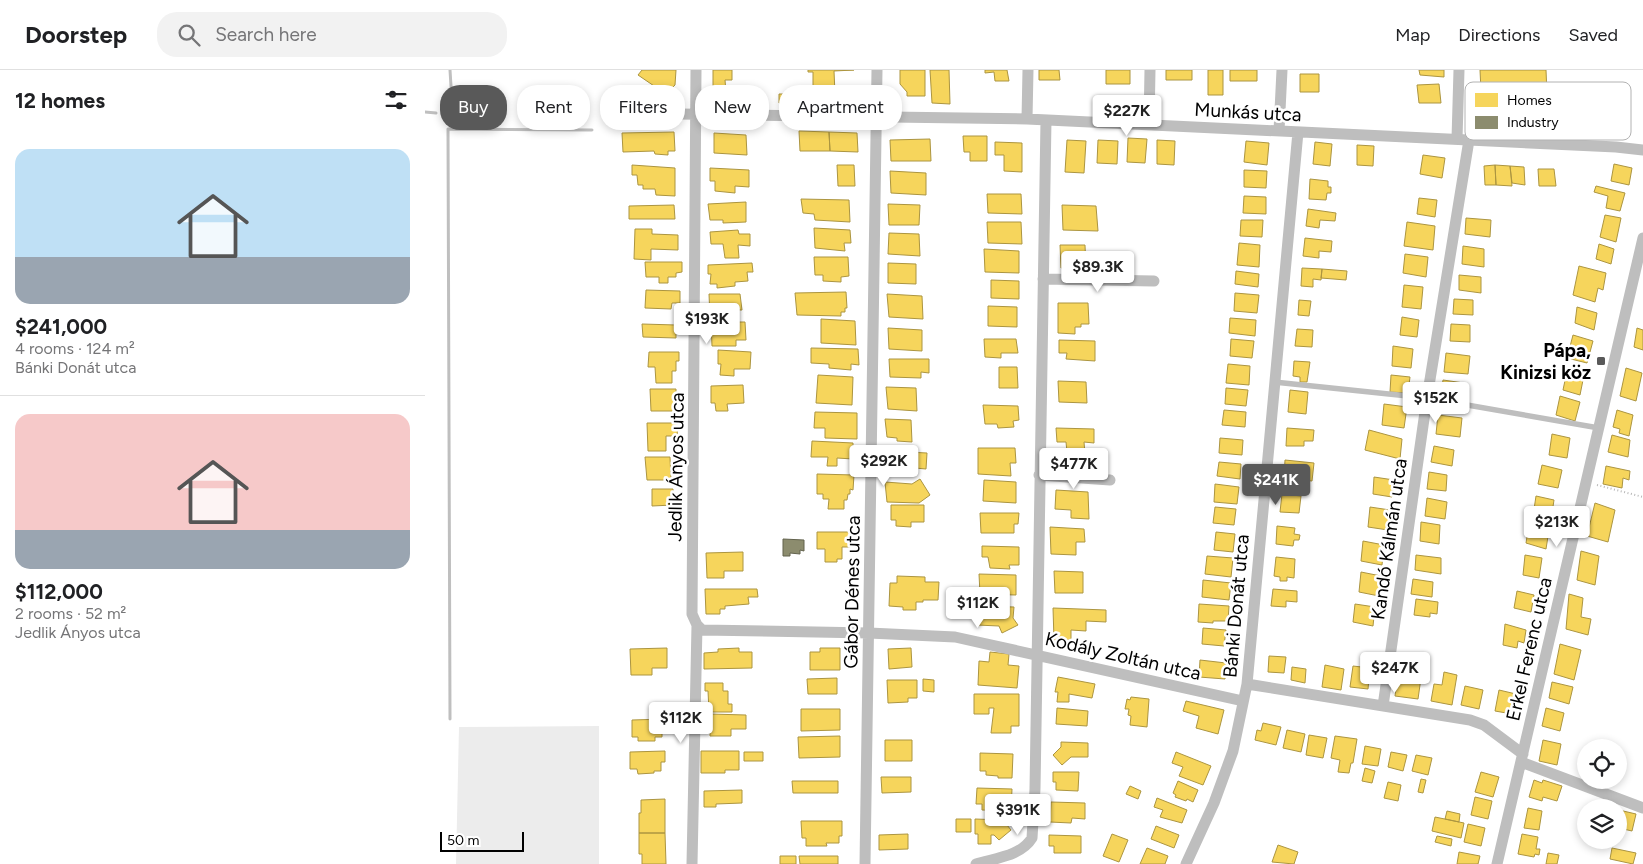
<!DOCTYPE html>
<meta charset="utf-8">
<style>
body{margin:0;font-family:Figtree,sans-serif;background:#f2f2f2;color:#202124;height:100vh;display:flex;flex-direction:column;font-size:19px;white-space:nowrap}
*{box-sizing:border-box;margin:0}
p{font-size:16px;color:#757577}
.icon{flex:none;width:28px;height:28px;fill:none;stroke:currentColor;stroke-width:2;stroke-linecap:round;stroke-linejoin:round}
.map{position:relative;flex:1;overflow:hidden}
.side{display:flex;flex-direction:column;background:#fff;width:425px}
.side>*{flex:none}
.hud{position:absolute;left:15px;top:15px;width:475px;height:45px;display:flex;gap:10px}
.controls{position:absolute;left:1152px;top:669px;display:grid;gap:10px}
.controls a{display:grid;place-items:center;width:50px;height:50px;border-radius:50%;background:#fff;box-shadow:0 2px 8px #0003;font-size:25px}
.scale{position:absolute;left:15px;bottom:12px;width:84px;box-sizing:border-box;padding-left:5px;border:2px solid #000;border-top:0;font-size:14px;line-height:18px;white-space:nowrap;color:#000;-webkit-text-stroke:4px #fff;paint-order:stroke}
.price{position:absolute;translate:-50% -42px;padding:0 11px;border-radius:5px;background:#fff;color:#222;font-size:16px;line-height:32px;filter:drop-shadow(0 1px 2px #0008)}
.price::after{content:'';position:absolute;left:50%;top:30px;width:15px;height:11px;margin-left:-8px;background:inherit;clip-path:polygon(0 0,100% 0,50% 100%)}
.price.current{background:#595959;color:#fff}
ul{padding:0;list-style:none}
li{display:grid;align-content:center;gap:10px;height:265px;padding:0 15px}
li+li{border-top:1px solid #e0e0e0}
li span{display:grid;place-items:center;height:155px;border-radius:15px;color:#555}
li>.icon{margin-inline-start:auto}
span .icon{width:90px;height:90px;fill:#fffc;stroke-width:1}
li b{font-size:21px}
h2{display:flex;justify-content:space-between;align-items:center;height:60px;padding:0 15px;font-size:21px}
.chip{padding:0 18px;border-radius:20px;background:#fff;box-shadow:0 2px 8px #0003;font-size:18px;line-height:45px}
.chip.current{background:#595959;color:#fff}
header{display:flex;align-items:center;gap:30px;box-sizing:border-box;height:70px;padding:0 25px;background:#fff;border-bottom:1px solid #e0e0e0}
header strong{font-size:24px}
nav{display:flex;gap:28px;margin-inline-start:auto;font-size:18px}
.search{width:350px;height:45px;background:#f2f2f2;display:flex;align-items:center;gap:12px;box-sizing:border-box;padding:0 18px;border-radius:20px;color:#757577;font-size:19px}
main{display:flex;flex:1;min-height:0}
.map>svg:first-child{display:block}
.green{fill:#ececec}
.homes{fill:#f6d55c;stroke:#ac9540}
.industry{fill:#8c8c6e;stroke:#62624d}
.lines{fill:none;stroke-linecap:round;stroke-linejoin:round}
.stream{stroke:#bfbfbf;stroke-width:3}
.path{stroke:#b9b9b9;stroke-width:2;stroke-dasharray:1 2.5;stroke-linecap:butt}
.service{stroke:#bebebe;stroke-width:5.5}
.minor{stroke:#bebebe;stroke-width:11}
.poi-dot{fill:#595959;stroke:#fff;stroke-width:2}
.labels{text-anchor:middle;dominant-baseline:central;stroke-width:5;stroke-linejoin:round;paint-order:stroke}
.street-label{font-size:19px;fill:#000;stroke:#fff}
.poi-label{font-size:19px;font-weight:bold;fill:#000;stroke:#fff;text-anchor:end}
.key{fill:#fff;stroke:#b2b2b2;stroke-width:1}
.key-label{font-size:14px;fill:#000}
</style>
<header>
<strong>Doorstep</strong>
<div class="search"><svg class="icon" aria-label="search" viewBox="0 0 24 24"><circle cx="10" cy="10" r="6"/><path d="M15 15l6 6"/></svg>Search here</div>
<nav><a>Map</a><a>Directions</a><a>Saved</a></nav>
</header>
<main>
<section class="side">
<h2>12 homes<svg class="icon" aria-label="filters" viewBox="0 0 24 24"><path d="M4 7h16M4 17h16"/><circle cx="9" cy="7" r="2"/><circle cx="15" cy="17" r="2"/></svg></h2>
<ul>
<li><span style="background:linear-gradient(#bfe0f5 70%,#9aa5b1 0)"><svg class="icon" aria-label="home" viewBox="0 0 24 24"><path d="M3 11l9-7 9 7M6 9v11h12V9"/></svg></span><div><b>$241,000</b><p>4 rooms · 124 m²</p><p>Bánki Donát utca</p></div></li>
<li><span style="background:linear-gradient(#f6c9c9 75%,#9aa5b1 0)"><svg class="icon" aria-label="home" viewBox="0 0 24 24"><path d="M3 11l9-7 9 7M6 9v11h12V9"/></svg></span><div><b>$112,000</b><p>2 rooms · 52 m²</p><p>Jedlik Ányos utca</p></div></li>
</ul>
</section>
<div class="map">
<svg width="1218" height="794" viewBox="0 0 1218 794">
<rect width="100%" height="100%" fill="#fff"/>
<!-- green -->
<path class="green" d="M174,656v138h-143l3,-137z"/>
<!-- homes -->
<path class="homes" d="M217,0h34l-1,15 -8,8 -9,-1 -1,-4 -19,-13z
M288,0h19v10h-7l1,12h-13z
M383,0h46l-20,1 1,23h-13v-2h-9v-20h-5z
M475,0h25v26h-18v-4l-7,-8z
M505,0h19l1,34 -18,-1z
M560,0h22l2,11h-14l-1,-9 -9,1z
M614,0h20l1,10h-21z
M681,0h24v14h-24z
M741,0h26v10h-26z
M783,0h15v25h-15z
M805,0h27v11h-27z
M994,0h25v7l-24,-2z
M1055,0h66l1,24 -66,-3z
M875,4h19v18h-19z
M1014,14l2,19h-22l-2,-18z
M354,24h12v9h-12z
M374,61l30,1 1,19h-30z
M249,62l1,19h-7v4l-13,-1 -1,-3 -31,1 -1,-19z
M404,62l28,1 1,19 -28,-1z
M289,63l32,2 1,20 -33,-2z
M538,66h24v25h-17v-9h-6z
M703,68l19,1 -2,24 -18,-1z
M505,69l1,22h-40l-1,-21z
M642,70l19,1 -2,32 -19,-1z
M673,70l20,1 -1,23 -20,-1z
M732,70l18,1 -1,24 -17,-1z
M821,71l23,2 -2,22 -23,-3z
M570,72l27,1v29l-18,-1v-16h-9z
M890,72l17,2 -2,22 -17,-2z
M932,75l17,1 -1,20 -16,-1z
M998,85l22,3 -3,20 -22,-4z
M1189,94l18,4 -3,17 -18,-4z
M207,95l43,3v28l-19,-1 -1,-6h-12v-4h-5l-1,-10h-5z
M412,95h17l1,21h-17z
M1070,95l1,20h-11l-1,-19z
M1070,95l15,1 2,20 -16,-1z
M1085,96l14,1 1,18 -13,-2z
M285,98l39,2v17l-14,-1v7l-20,-2v-10h-5z
M1113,99h16l2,17h-17z
M819,100l23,1 -1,17 -22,-1z
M465,101l36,2v22l-35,-2z
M885,109l18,2v6h3v6h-4l-1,7 -17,-1z
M1171,116l29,7 -5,18 -14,-3 2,-12 -14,-4z
M562,124h34l1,20 -34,-1z
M819,126l22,1v17l-23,-1z
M994,128l18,2 -2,17 -18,-3z
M376,129l48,1 1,22 -35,-2 -1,-6 -11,-1z
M321,132v20l-23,1v-3h-13l-2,-16z
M463,134l32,1 -1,20h-30z
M249,135l1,14h-46v-13z
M637,135l34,1 2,25 -35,-1z
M883,139l28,4 -1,8 -15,-1 -1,8 -13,-2z
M1180,145l16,3 -5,24 -16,-5z
M1041,148l25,2 -1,17 -25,-3z
M816,150h22l-1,17 -22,-1z
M562,152h34l1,22 -34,-1z
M982,152l28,4 -2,24 -29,-4z
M389,158l36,2 1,13h-7l1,8 -30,-3z
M210,159h17v5l26,1v15l-27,-1v11l-17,-1z
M313,160l1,4h11v12l-12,-1 1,13h-14l-2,-14h-12l-1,-12z
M464,163l30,1 1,22 -32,-2z
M880,168l27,3 -1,11 -12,-1v7l-16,-2z
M814,173l21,2 -1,22 -22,-2z
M1174,174l15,5 -3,15 -15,-5z
M635,175h25l1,24 -25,-1z
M1038,176l21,3v18l-22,-3z
M559,179l35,2v22l-34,-1z
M980,184l23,3 -2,20 -23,-4z
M389,187h34l1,19 -8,1v5l-18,-1v-6h-8z
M220,192h37v10l-6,1v4h-8v6h-9v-6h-13z
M327,193l1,9h-6l1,9 -13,1v4l-18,2v-4h-7l1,-10h-3v-9z
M463,193l28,1v20l-28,-1z
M1154,196l27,7 -3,17 -5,-2 -3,14 -22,-7z
M877,198l20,1 -1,11 -8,-1v8l-12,-1z
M897,199l25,2 -1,9 -25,-2z
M811,201l23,3 -1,13 -23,-3z
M1034,205l22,2v16l-22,-3z
M566,210l28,1v18l-28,-1z
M979,215l19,2 -2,22 -19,-2z
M221,220l34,1v12h-8l-1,6 -26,-1z
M421,222l1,16h-2v4h-4v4l-44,-1 -2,-22z
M810,223l24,2 -2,18 -23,-2z
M284,224h31l2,16h-7v9l-25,-1z
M462,224l35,2 1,23 -34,-2z
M1029,229l19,1v15l-20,-1z
M874,230l12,1 -2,15 -11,-1z
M633,233h30l1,21h-8v3h-6v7l-17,-1z
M563,236l29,1v20l-29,-1z
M1152,237l20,6 -3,17 -19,-7z
M977,247l17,3 -2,17 -17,-2z
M805,248l26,2 -1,16 -26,-3z
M396,249l34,2 1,24 -35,-2z
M286,252h34l1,18h-10v6h-24z
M217,254l34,1v13l-33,-1z
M1026,254l19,1v17l-20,-1z
M463,258l34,2v21l-33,-2z
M1212,258l6,2v20l-9,-3z
M872,259l16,1 -1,17 -17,-1z
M1148,265l20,6 -6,22 -20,-5z
M559,269h32l2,14h-17v5l-16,-1z
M806,269l23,2 -2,17 -22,-2z
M634,270l36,1v20l-29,-2 1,-6h-8z
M968,276l20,3 -2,19 -19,-2z
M386,278l47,1 1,16 -8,-1v6l-22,-2v-4l-18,-1z
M293,280l33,2 -1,17h-16v7l-14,-1 1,-11h-3z
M224,282h30v9h-3v10h-4v12h-16l-1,-16h-7z
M1021,283l24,3 -2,18 -24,-2z
M464,289h40v14l-8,-1v6l-31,-1z
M869,291l16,1 -3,20h-7v-5l-7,-1z
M803,294l22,2 -1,19 -23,-2z
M574,297h18l1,21h-19z
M1201,298l16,5 -6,28 -16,-5z
M1142,301l17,4 -4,20 -17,-5z
M393,305l35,2 -1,28 -36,-2z
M966,305l19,2 -2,16 -18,-1z
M1018,310l21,3 -2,16 -21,-4z
M633,311l28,1 1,21 -28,-1z
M318,315l1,18 -17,1 1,7h-12l-1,-8h-4v-17z
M461,317l30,1 1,23 -29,-2z
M801,318l22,2 -2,16 -21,-2z
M225,319h26v22h-25z
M865,320l18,2 -2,22 -18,-2z
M1135,326l20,6 -5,19 -19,-6z
M959,334l23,3 -3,21 -22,-3z
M558,335l35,1 1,14 -6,1 1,6 -16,1 -1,-4h-12z
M799,340l22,2 -1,15 -23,-2z
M1192,340l16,5 -4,21 -10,-3 1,-4 -7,-2z
M390,342l42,1v26l-32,-1v-10h-11z
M1013,345l24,3 -2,19 -24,-3z
M460,349l26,1 1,22 -15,-1v-3l-10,-1z
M222,353h31l-1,13h-11v15h-18z
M631,358l38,1v14l-10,-1 1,12 -18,-2 -1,-10h-9z
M862,358l27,2 -1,11h-9v5h-18z
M944,360l33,9 -2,20 -35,-9z
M1127,364l18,4 -3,20 -18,-3z
M1187,365l18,5 -2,17 -20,-5z
M795,368l23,2 -1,15 -23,-2z
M387,371l41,2v16l-16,-1v8h-10l1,-9h-17z
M1009,376l20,4 -2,16 -21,-4z
M553,378h37l1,15h-6l1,13 -33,-2z
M462,381l40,2 -1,16 -11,-1 1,5 -7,-1v4l-22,-4z
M220,387h25l1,23h-24z
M860,390l29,3 -2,18 -28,-3z
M794,392l22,2 -1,15 -23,-3z
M1117,395l20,5 -4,18 -20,-4z
M1181,396l24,5 -1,9 -6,-2 -1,10 -19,-4z
M1004,402l18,3 -1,16 -19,-2z
M392,404l37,1 -1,15 -3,-1v5h-2l-1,6h-3v9h-16l1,-10h-6v-5h-6z
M949,407l20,3 -2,17 -19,-3z
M495,409l10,16 -11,8 -32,-1 -2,-20 27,2z
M559,410l32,2v21l-33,-2z
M790,414l24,3 -2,17 -23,-2z
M227,419h21v16l-21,1z
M631,420l32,2 1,27 -18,-1v-8l-16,-1z
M857,424l19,2 -2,17 -19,-1z
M1111,426l18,4 -3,20 -18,-4z
M1002,428l20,4 -2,17 -20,-3z
M1170,433l20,7 -7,32 -21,-6z
M466,435h33v17h-13v5l-15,-1v-6h-5z
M790,437l21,2 -2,16 -21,-2z
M945,437l20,3 -2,20 -20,-3z
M555,443h39l-1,11h-4v9h-33z
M996,452l19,3 -1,19 -19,-3z
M1104,454l20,6 -3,19 -20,-6z
M852,456l18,2 -1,6 6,1 -1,5h-5l-1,6 -17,-2z
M625,457l34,2 1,13h-9v13l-25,-1z
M392,462h33v15h-8v12h-5v3h-12v-13h-8z
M791,462l19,2 -2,18 -19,-2z
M938,471l21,4 -2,20 -21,-4z
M557,476l37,1v18h-10l1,4 -20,-1 -2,-11h-6z
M1156,481l18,5 -4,29 -18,-5z
M318,482v19h-19v7h-17l-1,-25z
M991,485l25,3v16l-26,-4z
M1100,485l17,3 -3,20 -16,-3z
M782,486l26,2 -2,19 -26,-3z
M851,487l19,2 -1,19 -7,-1v4h-7v-4l-6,-1z
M629,501l29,1v21h-28z
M936,502l20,4 -2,20 -20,-4z
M554,504l37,1v20l-36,-1z
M472,506l28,1v5h14l-1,18h-15v2h-7v8h-13v-3l-14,-1 1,-23h7z
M988,509l20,3 -1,15 -21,-3z
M778,510l28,3 -2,17 -27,-3z
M280,519h52l1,8h-10l1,7 -24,2v3h-5v5h-14z
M848,519l24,2v11l-11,-1v6l-15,-1z
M1092,521l17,4 -3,17 -17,-4z
M1144,524l14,4 -2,19 10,2 -3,16 -22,-6z
M991,529l22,3 -1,12 -7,-1v4l-16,-2z
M774,534l30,2 -1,15h-15v2l-15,-1z
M930,534l20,3 -2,19 -20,-4z
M553,536l36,1 -1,11 5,7 -16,8 -3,-7 -22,-1z
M628,538l53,2v12l-20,-1v10l-15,-1v10h-17z
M1080,554l21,6 -2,13 -6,-2 -1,7 -14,-3z
M778,558l23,2 -2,16 -22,-2z
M1135,574l21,6 -7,30 -20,-6z
M242,578v20h-15v7h-21l-1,-26z
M314,578v4h13v16l-48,1v-16l14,-1v-3z
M395,578h20v22h-30v-18h10z
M486,578l1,19 -23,2 -1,-20z
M565,582l19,2 -1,11 11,1 -2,22 -39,-3 1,-24 10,1z
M844,586l17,1 -2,16 -16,-1z
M775,590l26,3 -1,16 -26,-2z
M900,595l19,4 -3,21 -19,-3z
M928,596l17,2 -2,21 -18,-2z
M867,597l14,2 -1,14 -14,-3z
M974,598l23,3 -4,28 -23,-3z
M1019,602l13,3 -5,30 -21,-4 3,-17 8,1z
M633,607l37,7 -3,14 -23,-4v8h-12l1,-10h-3z
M412,608v16h-29l-1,-15z
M498,609l11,1v12l-11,-1z
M462,610h30v18h-9v4l-20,1z
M1127,612l21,5 -4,17 -20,-6z
M280,613h18v8h5v13h4v8h-23l-1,-21h-3z
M1040,616l18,4 -4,19 -18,-4z
M1074,620l17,4 -4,20 -17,-3z
M549,624h45v32h-8v7h-20l3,-25h-5v6h-15z
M706,627l18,2 -2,28 -17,-2 1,-9 -3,-1 1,-6h-4l2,-10 3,1z
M761,631l38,9 -6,24 -22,-6 3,-12 -16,-5z
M632,638l31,3 -1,15 -31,-2z
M1121,638l18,5 -4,18 -18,-5z
M376,639h39v21l-39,1z
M285,644l36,1v14h-15v7h-21z
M241,649v11h-4v7h-7v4h-17v-4h-6v-17z
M838,653l18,4 -5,18 -21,-5 2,-10 4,1z
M862,660l18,4 -4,18 -18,-4z
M884,665l18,3 -4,20 -17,-3z
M415,666v21l-41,1 -1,-21z
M910,666l22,3 -4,24h-2l-2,10 -11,-1 2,-12 -9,-2z
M460,670h27v21h-27z
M1118,670l18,4 -4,21 -18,-4z
M636,672l27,1v14h-17l-9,8 -9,-10 8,-8z
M940,676l16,3 -3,17 -16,-2z
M240,681v11h-4v9h-7v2l-16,1 -1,-5h-7v-17z
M276,681h38v19h-14v3h-24z
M319,682h19v9h-19z
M751,682l35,14 -8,19 -24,-9 4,-9 -11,-4z
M966,682l16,3 -4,16 -15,-4z
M555,683l33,1 -1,24h-14v-2l-12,-1v-4h-6z
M991,685l16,3 -4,17 -16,-4z
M940,698l10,3 -3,12 -10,-2z
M628,702h26l-1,19 -22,-1v-8h-3z
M1056,702l18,5 -6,20 -18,-5z
M456,707h30v15l-29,1z
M996,709l5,1 -3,13 -5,-1z
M1109,710l8,3 1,-3 19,6 -5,15 -14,-4 -1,4 -13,-4z
M367,711h46v12h-45z
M753,711l20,9 -5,12 -6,-3 -1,2 -11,-4 1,-2 -3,-2z
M963,712l13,3 -3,16 -14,-3z
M705,716l11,5 -3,8 -12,-5z
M552,718l35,1 -1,22 -29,-1v-6h-6z
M317,720v13l-26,1v3h-12v-16z
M1050,727l17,4 -4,18 -17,-4z
M732,728l30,12 -5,13 -22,-6 3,-7 -9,-3z
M240,729v34h-26v-20h2v-13z
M626,732l34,1v16l-13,-1 -1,5 -21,-1z
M1103,738l14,3 -3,19 -15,-2z
M1194,740l17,4 -4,17 -13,-3z
M1022,741l13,3 -1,8 -14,-3z
M1010,747l29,6 -3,15 -29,-7z
M531,749h15v13h-15z
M550,749l28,1 8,10 -12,10 -5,-5h-3v9h-13v-10h-3z
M376,751h41v15h-3v7h-13l1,3h-21v-8h-4z
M1043,754l17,4 -4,18 -17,-4z
M731,756l23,9 -5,13 -23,-9z
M214,763h26l1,31h-24v-10h-3z
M483,764v15l-29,1v-15z
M687,764l16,6 -9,22 -16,-6z
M1097,764l16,3 -2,12h4l-1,6 -4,-1 -1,3 -16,-3z
M624,765l32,1v17h-27v-7h-5z
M1012,766l15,3 -1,7 -16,-4z
M853,775l20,7 -4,12 -22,-2z
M722,778l21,8 -3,8h-25z
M1187,778l24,5 -3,11 -23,-5z
M1034,782l21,4 -2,8h-21z
M1123,783l11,2 -2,9h-11z
M355,786h16v8h-16z
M374,786h39v8h-38z"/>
<!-- industry -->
<path class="industry" d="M358,469l21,1v11l-4,-1v4l-10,-1v3h-7z"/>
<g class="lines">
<!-- stream -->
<path class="stream" d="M25,0l2,32
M0,42l11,1
M25,649l-2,-590 144,1"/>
<!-- path -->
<path class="path" d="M1172,415l46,12"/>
<!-- service -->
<path class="service" d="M849,312l153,16 172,30"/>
<!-- minor -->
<path class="minor" d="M187,43l415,6 589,28 27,3
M602,49l1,-49
M724,55l1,-55
M854,61l3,-61
M1032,69l2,-69
M618,209l111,2
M614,405l71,5
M272,555l5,5 167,3 86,4 288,64
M822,614l223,36 14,5 39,29
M958,636l44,-308 42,-258
M1096,692l122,46
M267,794l5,-239 -5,-11 4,-544
M440,794l12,-794
M551,794c20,-6 45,-8 56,-26l3,-49 11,-669
M761,794l28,-61 19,-52 14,-67 51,-552
M1072,794l146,-626"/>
</g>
<!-- markers -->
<rect class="poi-dot" x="1171" y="286" width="10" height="10" rx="2.5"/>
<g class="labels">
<!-- street labels -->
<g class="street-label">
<text transform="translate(823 42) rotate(3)">Munkás utca</text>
<text transform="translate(251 397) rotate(-89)">Jedlik Ányos utca</text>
<text transform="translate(964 469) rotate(-82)">Kandó Kálmán utca</text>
<text transform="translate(427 522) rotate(-89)">Gábor Dénes utca</text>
<text transform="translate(811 536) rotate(-85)">Bánki Donát utca</text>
<text transform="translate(1104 579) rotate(-77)">Erkel Ferenc utca</text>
<text transform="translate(698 586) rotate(13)">Kodály Zoltán utca</text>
</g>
<!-- poi labels -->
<g class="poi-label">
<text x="1166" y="280">Pápa,<tspan x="1166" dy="22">Kinizsi köz</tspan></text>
</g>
</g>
<!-- legend -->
<rect x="1040" y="12" width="166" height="58" rx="8" class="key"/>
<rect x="1050" y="23" width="23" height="14" fill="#f6d55c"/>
<rect x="1050" y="46" width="23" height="13" fill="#8c8c6e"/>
<g class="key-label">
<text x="1082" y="35">Homes</text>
<text x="1082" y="57">Industry</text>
</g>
</svg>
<div class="controls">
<a><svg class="icon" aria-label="locate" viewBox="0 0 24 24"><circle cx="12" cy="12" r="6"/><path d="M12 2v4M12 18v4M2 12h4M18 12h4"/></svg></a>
<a><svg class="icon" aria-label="layers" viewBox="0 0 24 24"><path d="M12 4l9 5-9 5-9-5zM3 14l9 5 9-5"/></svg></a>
</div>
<div class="scale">50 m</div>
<b class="price" style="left:702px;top:67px">$227K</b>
<b class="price" style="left:673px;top:223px">$89.3K</b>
<b class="price" style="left:282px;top:275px">$193K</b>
<b class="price" style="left:1011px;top:354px">$152K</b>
<b class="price" style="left:459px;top:417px">$292K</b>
<b class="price" style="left:649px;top:420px">$477K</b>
<b class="price current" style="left:851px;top:436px">$241K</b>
<b class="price" style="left:1132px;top:478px">$213K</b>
<b class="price" style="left:553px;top:559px">$112K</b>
<b class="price" style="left:970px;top:624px">$247K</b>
<b class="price" style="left:256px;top:674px">$112K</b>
<b class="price" style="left:593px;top:766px">$391K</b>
<div class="hud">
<a class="chip current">Buy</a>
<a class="chip">Rent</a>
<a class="chip">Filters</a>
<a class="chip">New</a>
<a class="chip">Apartment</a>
</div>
</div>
</main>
